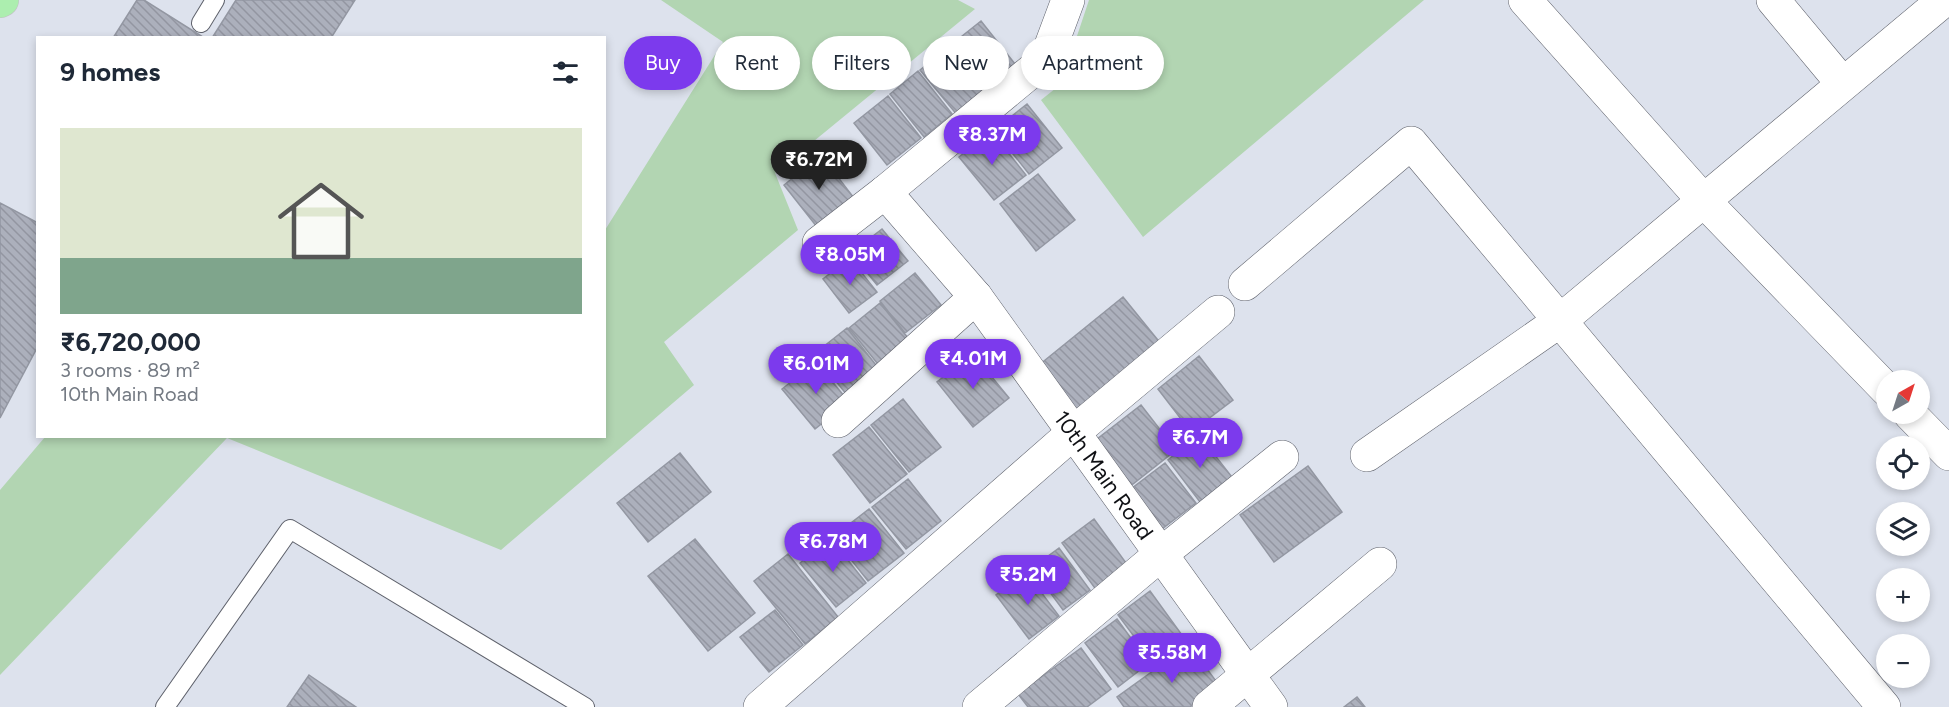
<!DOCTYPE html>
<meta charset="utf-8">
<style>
body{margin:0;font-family:Figtree,sans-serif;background:#f6f6f7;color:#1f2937;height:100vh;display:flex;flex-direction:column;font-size:22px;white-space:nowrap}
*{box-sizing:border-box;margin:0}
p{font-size:20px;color:#747a83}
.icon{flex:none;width:33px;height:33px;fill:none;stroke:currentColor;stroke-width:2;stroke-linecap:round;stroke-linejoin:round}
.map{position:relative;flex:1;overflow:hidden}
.drawer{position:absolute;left:36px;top:36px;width:570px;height:402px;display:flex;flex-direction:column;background:#fff;border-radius:0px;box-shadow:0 3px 9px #0003}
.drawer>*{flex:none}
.hud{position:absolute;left:624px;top:36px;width:570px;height:54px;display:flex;gap:12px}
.needle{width:39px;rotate:39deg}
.controls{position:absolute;left:1876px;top:370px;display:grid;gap:12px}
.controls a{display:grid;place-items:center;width:54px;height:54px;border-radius:50%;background:#fff;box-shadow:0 3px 9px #0003;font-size:30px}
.price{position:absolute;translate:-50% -51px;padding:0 14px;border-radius:21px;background:#7c3aed;color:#fff;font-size:20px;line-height:39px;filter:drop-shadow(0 2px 3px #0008)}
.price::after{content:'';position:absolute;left:50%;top:36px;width:18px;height:14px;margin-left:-9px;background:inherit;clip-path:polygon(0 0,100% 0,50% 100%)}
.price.on{background:#222;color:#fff}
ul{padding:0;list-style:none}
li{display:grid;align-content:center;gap:12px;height:318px;padding:0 24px}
li span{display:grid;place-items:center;height:186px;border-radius:0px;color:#555}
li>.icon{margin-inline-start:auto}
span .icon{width:108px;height:108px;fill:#fffc;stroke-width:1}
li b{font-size:26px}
h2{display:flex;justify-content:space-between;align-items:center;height:72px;padding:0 24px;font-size:26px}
.pill{padding:0 21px;border-radius:27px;background:#fff;box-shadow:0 3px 9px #0003;font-size:21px;line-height:54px}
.pill.on{background:#7c3aed;color:#fff}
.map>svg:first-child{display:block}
.green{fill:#b2d5b2}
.building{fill:url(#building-back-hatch);stroke:#9397a2;stroke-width:1.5}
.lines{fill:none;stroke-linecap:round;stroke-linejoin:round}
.service-casing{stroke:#5e616b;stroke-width:20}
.minor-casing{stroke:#5e616b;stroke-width:34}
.tertiary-casing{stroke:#5e616b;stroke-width:34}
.primary-casing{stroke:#c0c1c2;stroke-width:34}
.service{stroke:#fff;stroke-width:18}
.minor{stroke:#fff;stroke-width:33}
.tertiary{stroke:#fff;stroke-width:33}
.primary{stroke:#aceeaf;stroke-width:33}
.labels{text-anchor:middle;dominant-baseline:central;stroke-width:4.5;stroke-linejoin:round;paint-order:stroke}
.street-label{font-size:22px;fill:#0e0f13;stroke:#dde2ed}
</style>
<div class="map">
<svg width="1949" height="707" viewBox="0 0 1949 707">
<defs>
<pattern id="building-back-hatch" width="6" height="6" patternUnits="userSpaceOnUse" patternTransform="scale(1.5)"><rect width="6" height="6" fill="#acb0bc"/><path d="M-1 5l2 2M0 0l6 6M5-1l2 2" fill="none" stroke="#9396a1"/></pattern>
</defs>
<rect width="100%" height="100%" fill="#dde2ed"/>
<!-- green -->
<path class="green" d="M661,0h297l17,9 -200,164 23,57 -134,112 30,43 -193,165 -274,-112 -227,237v-185l45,-53 559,-1 1,-206 118,-188z
M1089,0h335l-281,237 -102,-137 20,-16z"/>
<!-- building -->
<path class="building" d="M137,0h7l59,37 -90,1z
M236,0h119l-24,38h-119z
M981,21l38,48 -29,23 -38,-48z
M949,46l38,47 -29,23 -38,-46z
M918,71l34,43 -28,23 -34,-43z
M888,96l33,42 -34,27 -33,-42z
M1027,104l35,44 -33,26 -35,-44z
M991,131l35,44 -32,25 -35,-43z
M821,155l33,43 -37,29 -33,-42z
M1038,174l37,46 -39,31 -36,-47z
M0,203l38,20v123l-38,72z
M882,229l26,32 -31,24 -26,-32z
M850,258l27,34 -28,21 -26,-34z
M915,273l26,32 -36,28 -25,-32z
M1123,297l38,47 -88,72 -39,-47z
M880,303l32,40 -31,25 -32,-40z
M847,328l32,41 -32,26 -33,-41z
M973,354l36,44 -36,29 -36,-45z
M1199,356l34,44 -42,32 -33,-43z
M816,362l33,40 -34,27 -33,-40z
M903,399l38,48 -32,25 -38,-47z
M1141,405l35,45 -48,38 -36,-45z
M869,427l38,47 -37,29 -37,-48z
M1199,435l33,42 -32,25 -32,-42z
M680,453l31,39 -63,50 -31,-39z
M1165,463l31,40 -34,26 -31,-40z
M1308,466l34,46 -68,50 -34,-47z
M908,479l33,42 -35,28 -34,-42z
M869,509l35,44 -36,28 -35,-44z
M1094,519l35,48 -32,24 -35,-48z
M695,539l60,74 -47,38 -60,-75z
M831,539l35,44 -30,24 -36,-44z
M1059,548l31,42 -27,20 -31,-42z
M788,554l50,63 -33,27 -51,-63z
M1026,572l33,44 -30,23 -33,-44z
M1150,591l32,44 -32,23 -32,-43z
M775,610l28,35 -34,27 -29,-35z
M1117,619l32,44 -31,24 -33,-44z
M1189,645l30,40 -29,22h-66l-7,-10z
M1081,648l30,41 -24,18h-59l-10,-13z
M309,675l47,32h-69z
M1357,697l8,10h-21z"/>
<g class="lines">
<defs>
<path id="service" d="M201,23l14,-23
M165,707l125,-178 295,178"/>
<path id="minor" d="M1525,0l179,201 183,189
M1773,0l70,84
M819,243l66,-51
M1245,284l166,-141 473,564
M1910,414l39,40
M838,421l138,-124
M1367,455l194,-135 383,-320
M760,707l313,-274 145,-121
M979,707l182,-153 121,-97
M1209,707l171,-143"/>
<g id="tertiary">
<path id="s1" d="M1068,0l-22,59 -161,133 91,105 295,410"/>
</g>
<path id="primary" d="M0,1l2,-1"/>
</defs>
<!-- service casing -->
<use href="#service" class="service-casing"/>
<!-- minor casing -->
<use href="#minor" class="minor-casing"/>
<!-- tertiary casing -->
<use href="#tertiary" class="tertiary-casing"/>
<!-- primary casing -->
<use href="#primary" class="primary-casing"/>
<!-- service -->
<use href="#service" class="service"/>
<!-- minor -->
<use href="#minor" class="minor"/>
<!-- tertiary -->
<use href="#tertiary" class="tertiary"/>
<!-- primary -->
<use href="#primary" class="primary"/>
</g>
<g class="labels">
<!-- street labels -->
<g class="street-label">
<text stroke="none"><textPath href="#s1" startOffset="630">10th Main Road</textPath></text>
</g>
</g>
</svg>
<div class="controls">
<a><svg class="needle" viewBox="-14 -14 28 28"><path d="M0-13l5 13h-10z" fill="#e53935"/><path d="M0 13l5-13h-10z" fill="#747a83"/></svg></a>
<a><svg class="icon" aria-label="locate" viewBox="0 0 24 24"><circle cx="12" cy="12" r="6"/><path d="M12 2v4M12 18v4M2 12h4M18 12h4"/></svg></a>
<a><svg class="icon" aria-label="layers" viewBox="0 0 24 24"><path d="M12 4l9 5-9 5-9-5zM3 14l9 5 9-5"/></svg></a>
<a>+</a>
<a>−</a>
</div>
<b class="price" style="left:992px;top:166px">₹8.37M</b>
<b class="price on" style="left:819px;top:191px">₹6.72M</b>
<b class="price" style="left:850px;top:286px">₹8.05M</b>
<b class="price" style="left:973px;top:390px">₹4.01M</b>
<b class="price" style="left:816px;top:395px">₹6.01M</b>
<b class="price" style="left:1200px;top:469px">₹6.7M</b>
<b class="price" style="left:833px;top:573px">₹6.78M</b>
<b class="price" style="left:1028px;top:606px">₹5.2M</b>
<b class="price" style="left:1172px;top:684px">₹5.58M</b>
<div class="hud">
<a class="pill on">Buy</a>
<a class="pill">Rent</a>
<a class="pill">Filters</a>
<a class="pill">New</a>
<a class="pill">Apartment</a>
</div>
<section class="drawer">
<h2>9 homes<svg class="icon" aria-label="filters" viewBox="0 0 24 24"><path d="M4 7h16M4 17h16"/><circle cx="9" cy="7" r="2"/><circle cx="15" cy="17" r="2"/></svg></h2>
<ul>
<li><span style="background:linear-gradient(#dfe7d0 70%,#7fa58c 0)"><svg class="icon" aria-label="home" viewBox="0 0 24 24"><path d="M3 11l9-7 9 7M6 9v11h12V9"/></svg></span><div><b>₹6,720,000</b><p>3 rooms · 89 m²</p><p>10th Main Road</p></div></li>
</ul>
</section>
</div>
